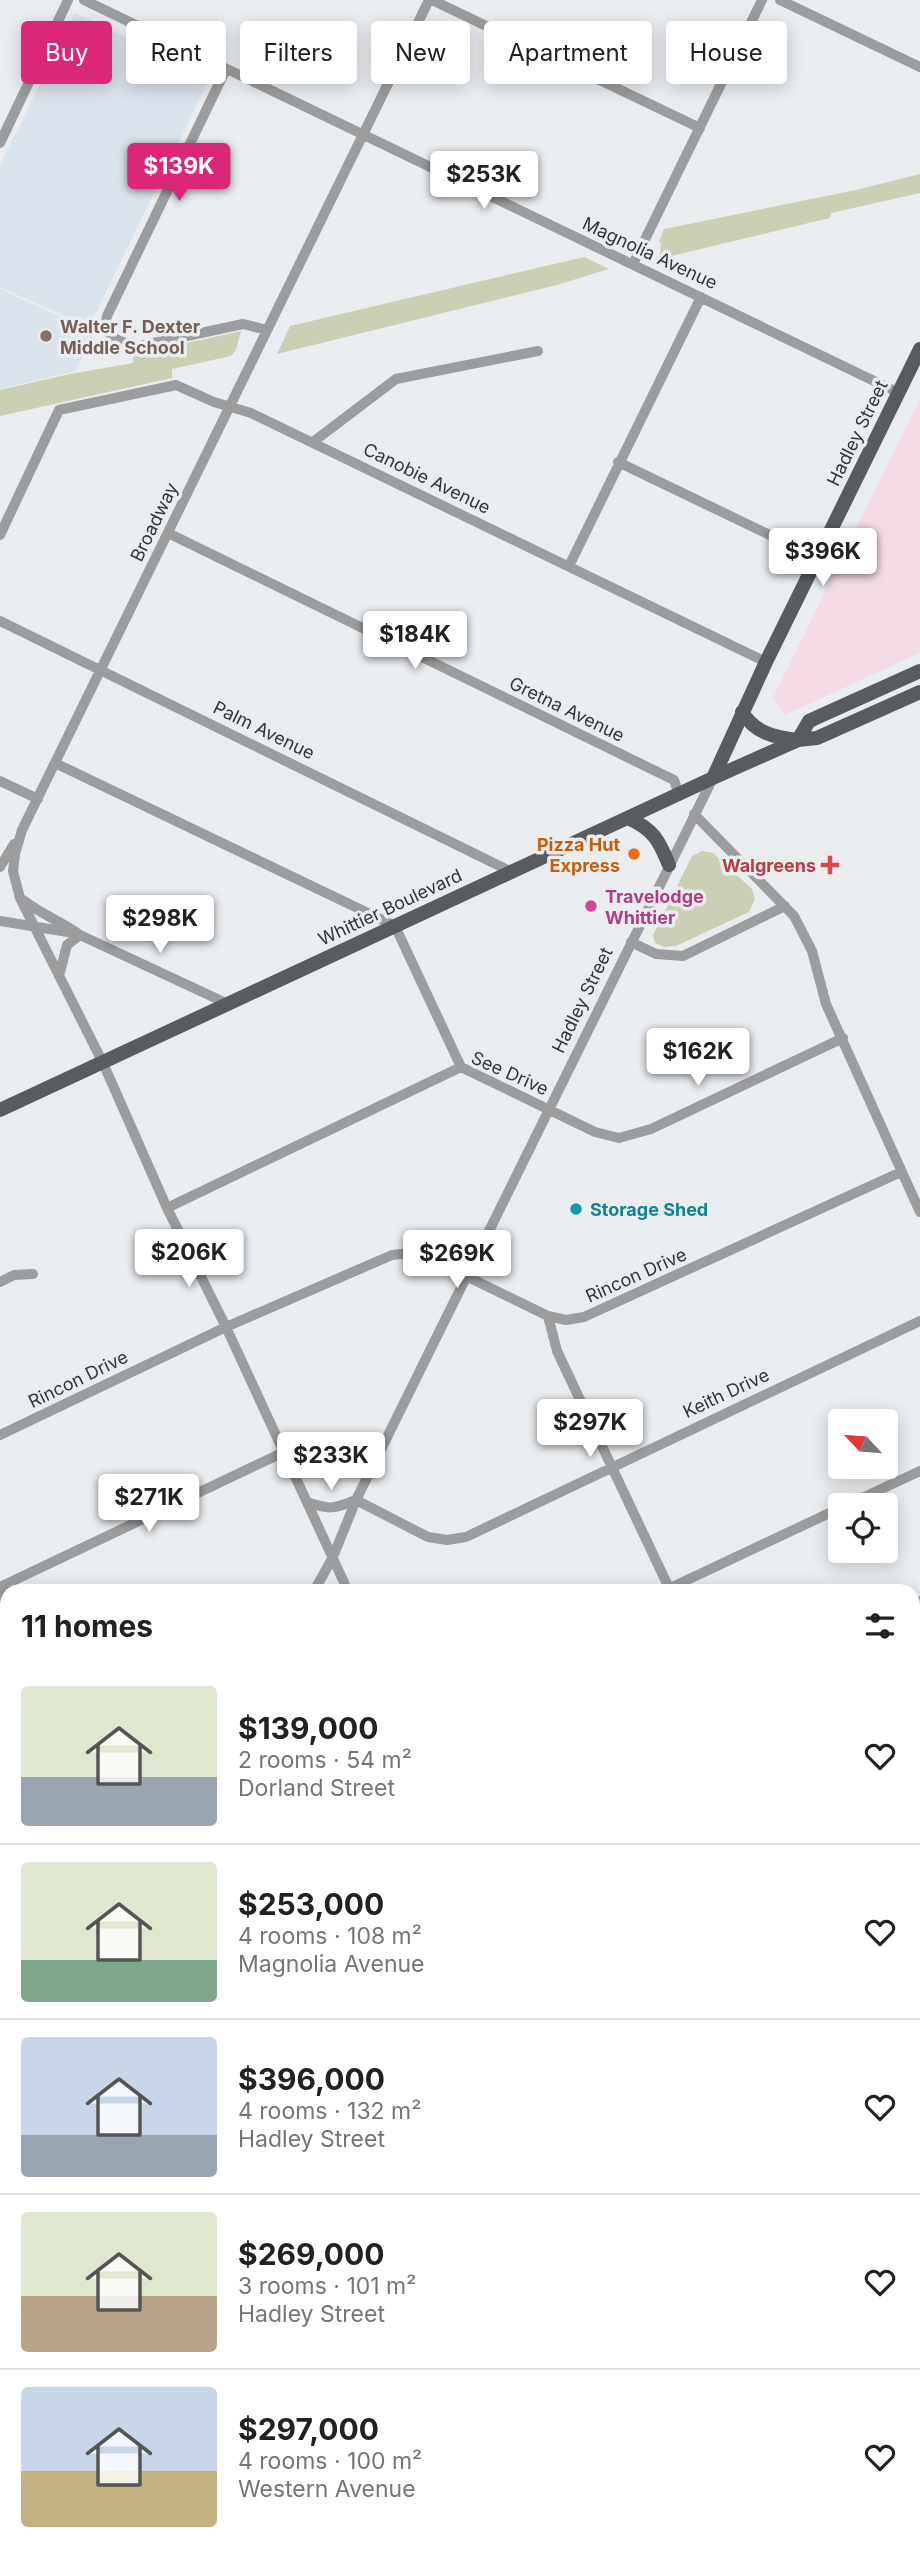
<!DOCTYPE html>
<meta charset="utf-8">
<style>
body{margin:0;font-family:Inter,sans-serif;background:#f2f2f2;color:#202124;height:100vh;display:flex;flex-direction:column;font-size:26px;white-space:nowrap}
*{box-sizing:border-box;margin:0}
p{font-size:23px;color:#757577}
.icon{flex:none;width:38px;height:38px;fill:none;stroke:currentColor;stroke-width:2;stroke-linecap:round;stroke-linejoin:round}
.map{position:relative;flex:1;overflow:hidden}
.panel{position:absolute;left:0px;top:1584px;width:920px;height:975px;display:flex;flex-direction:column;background:#fff;border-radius:21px 21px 0 0;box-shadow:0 4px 18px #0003}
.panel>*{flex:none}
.hud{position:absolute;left:21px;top:21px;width:878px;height:63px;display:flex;gap:14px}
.needle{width:46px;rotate:296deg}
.fabs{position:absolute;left:828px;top:1409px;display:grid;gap:14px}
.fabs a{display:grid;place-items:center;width:70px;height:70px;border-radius:7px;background:#fff;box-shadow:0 4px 18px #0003;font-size:35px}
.price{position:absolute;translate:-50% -60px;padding:0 16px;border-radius:7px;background:#fff;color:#222;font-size:23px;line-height:46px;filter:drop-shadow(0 2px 4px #0008)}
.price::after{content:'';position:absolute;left:50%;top:42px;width:21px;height:16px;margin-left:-10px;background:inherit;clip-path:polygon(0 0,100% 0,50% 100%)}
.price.current{background:#db2777;color:#fff}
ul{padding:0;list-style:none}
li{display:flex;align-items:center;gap:21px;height:175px;padding:0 21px}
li+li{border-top:2px solid #e0e0e0}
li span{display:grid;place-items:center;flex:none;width:196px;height:140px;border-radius:7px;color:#555}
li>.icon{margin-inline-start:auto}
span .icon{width:84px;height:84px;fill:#fffc;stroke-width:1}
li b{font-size:30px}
h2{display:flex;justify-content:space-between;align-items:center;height:84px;padding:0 21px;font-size:30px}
.tag{padding:0 24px;border-radius:7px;background:#fff;box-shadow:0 4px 18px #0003;font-size:24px;line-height:63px}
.tag.current{background:#db2777;color:#fff}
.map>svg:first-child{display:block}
.commercial{fill:#f3dbe5}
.built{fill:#dae2eb}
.green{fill:#cbd0b4}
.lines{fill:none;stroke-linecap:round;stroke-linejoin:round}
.minor{stroke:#9b9d9e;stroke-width:10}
.major{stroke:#595c5e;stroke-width:14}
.education-dot{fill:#8d6e63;stroke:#eaedf0;stroke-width:2.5}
.food-dot{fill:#e8710a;stroke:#eaedf0;stroke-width:2.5}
.health-dot{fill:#e0444e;stroke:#eaedf0;stroke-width:2.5}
.hotel-dot{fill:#d1479c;stroke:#eaedf0;stroke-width:2.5}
.culture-dot{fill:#0f9aa8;stroke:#eaedf0;stroke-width:2.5}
.labels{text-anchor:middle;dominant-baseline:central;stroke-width:7;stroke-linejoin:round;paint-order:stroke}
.street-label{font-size:18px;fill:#343537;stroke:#eaedf0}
.education-label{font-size:18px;font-weight:bold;fill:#785e54;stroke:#eaedf0;text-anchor:start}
.food-label{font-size:18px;font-weight:bold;fill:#c56008;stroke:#eaedf0;text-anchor:end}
.health-label{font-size:18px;font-weight:bold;fill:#be3a42;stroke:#eaedf0;text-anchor:end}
.hotel-label{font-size:18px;font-weight:bold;fill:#b23c85;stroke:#eaedf0;text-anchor:start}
.culture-label{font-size:18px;font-weight:bold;fill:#0d838f;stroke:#eaedf0;text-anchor:start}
</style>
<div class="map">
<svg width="920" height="2557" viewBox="0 0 920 2557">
<rect width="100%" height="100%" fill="#eaedf0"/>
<!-- commercial -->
<path class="commercial" d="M920,398v255l-135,62 -12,-17z"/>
<!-- built -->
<path class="built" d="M75,13l132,62 2,5 -120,247 -89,-40v-122z
M0,289l92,42 -1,10 -15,30 -76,18z
M920,1748v205l-6,-15v-187z
M7,2380v172h43l-12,5h-38v-174z"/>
<!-- green -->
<path class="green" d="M920,174v19l-89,20 -1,5 -171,41 2,-15 -2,-3 5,-12 192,-39z
M584,257l25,12 -52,16 -280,69 13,-28z
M241,331l-5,19 -5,6 -59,13v9l-172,38v-26l70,-16 63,-11v-8z
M702,851l11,2 39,36 3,10 -6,13 -73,34 -12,1 -9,-4 -2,-8 39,-79z
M914,1938l6,15v100l-6,3z
M4,2415l3,7v107l-7,3v-115z"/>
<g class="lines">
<!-- minor -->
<path class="minor" d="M84,0l815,393
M432,0l268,128
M780,0l140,67
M226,69l-119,247 -2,13 9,9 21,9 108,-23 24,6
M0,143l68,-143
M633,264l129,-264
M313,442l83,-63 142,-28
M618,462l183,88 16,11
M168,533l506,247 5,14
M0,535l59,-125 117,-25 38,17 37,11 515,249
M569,566l132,-269
M0,621l512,251
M55,763l340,163 66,141
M0,781l38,18
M694,814l100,102 18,35 14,53 94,208
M0,867l14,-23
M23,900c18,14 39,22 57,35l146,68
M0,921l74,12
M631,942l25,12 27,2 102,-50
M59,976l8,-31 13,-10
M167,1208l294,-141 134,65 24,6 32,-9 192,-91
M0,1282l14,-7 19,-1
M548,1316l9,35 112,237
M0,1435l226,-108 166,-72 18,-2 19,5 119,58 18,4 18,-3 317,-145
M356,1500l72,37 19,3 19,-3 454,-216
M307,1502c22,8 27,7 49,-2
M847,1505l73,-34
M0,1587l284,-135
M0,1590l7,15
M666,1590l174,-82
M314,1591l19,-34 23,-57 357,-722
M348,1591l-122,-264 -59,-119 -64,-145 -83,-165 -7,-27 2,-17 7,-24 407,-830
M914,1604l6,-3
M914,1730l6,-4
M0,1747l7,-1
M0,1960l7,16
M914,2065l6,-3
M0,2184l7,-14
M914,2207l6,-3
M0,2252l7,15
M914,2352l6,-3
M0,2370l7,-3
M914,2505l6,-3
M127,2552l2,5
M267,2552l3,5
M494,2552l2,5
M635,2552l2,5
M787,2552l2,5
M411,2557l10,-5
M797,2557l13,-5"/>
<!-- major -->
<path class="major" d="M742,712c13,21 32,25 54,28
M798,740l11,-19 111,-50
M713,778l53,-116 154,-313
M628,818c25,11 31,22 41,47
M0,1110l713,-332 85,-38 19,-2 103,-46"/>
</g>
<!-- markers -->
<circle class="education-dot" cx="46" cy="336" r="7"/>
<circle class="food-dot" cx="634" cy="854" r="7"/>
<path class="health-dot" d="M826.5 854.5h7v7h7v7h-7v7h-7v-7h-7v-7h7z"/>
<circle class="hotel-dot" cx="591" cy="906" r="7"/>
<circle class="culture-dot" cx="576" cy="1209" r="7"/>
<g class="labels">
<!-- street labels -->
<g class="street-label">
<text transform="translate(650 253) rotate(25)">Magnolia Avenue</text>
<text transform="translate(857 433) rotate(-64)">Hadley Street</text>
<text transform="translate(427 478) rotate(26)">Canobie Avenue</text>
<text transform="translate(154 522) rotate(-64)">Broadway</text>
<text transform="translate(567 709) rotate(26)">Gretna Avenue</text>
<text transform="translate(264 730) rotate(26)">Palm Avenue</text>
<text transform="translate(390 907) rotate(-25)">Whittier Boulevard</text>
<text transform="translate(582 1000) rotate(-64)">Hadley Street</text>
<text transform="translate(510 1073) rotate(24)">See Drive</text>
<text transform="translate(636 1275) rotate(-24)">Rincon Drive</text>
<text transform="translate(78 1379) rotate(-26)">Rincon Drive</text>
<text transform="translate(726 1393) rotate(-25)">Keith Drive</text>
</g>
<!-- education labels -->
<g class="education-label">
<text x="60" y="326">Walter F. Dexter<tspan x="60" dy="21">Middle School</tspan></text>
</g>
<!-- food labels -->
<g class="food-label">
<text x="620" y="844">Pizza Hut<tspan x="620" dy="21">Express</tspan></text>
</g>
<!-- health labels -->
<g class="health-label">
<text x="816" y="865">Walgreens</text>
</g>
<!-- hotel labels -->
<g class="hotel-label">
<text x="605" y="896">Travelodge<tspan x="605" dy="21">Whittier</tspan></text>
</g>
<!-- culture labels -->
<g class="culture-label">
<text x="590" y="1209">Storage Shed</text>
</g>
</g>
</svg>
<div class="fabs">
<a><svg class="needle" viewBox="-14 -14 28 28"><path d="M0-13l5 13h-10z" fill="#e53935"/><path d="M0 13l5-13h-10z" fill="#757577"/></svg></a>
<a><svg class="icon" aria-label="locate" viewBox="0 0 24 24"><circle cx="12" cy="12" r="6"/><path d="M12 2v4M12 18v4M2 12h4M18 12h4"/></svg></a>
</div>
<b class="price current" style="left:179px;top:203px">$139K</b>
<b class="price" style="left:484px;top:211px">$253K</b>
<b class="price" style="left:823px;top:588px">$396K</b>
<b class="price" style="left:415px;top:671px">$184K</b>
<b class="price" style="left:160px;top:955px">$298K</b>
<b class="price" style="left:698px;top:1088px">$162K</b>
<b class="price" style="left:189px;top:1289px">$206K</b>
<b class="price" style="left:457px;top:1290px">$269K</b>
<b class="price" style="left:590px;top:1459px">$297K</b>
<b class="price" style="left:331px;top:1492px">$233K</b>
<b class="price" style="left:149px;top:1534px">$271K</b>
<div class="hud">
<a class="tag current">Buy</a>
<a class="tag">Rent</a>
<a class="tag">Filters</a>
<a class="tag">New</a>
<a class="tag">Apartment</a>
<a class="tag">House</a>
</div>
<section class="panel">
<h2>11 homes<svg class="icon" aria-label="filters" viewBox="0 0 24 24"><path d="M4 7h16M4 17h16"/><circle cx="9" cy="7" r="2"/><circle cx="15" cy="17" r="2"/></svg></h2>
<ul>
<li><span style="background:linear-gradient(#dfe7d0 65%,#9aa5b1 0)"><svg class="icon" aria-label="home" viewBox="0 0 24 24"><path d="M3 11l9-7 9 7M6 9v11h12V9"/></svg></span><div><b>$139,000</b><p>2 rooms · 54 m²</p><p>Dorland Street</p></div><svg class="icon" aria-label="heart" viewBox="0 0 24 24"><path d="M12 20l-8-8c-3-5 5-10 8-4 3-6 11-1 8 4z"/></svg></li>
<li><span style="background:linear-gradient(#dfe7d0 70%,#7fa58c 0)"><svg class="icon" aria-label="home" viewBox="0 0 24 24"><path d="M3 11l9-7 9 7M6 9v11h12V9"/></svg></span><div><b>$253,000</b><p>4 rooms · 108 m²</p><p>Magnolia Avenue</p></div><svg class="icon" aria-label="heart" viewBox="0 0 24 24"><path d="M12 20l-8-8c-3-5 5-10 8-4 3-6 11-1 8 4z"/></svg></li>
<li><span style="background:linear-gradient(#c9d6e8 70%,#9aa5b1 0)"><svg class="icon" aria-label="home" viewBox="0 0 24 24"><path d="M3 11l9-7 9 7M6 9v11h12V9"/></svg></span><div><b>$396,000</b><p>4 rooms · 132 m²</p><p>Hadley Street</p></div><svg class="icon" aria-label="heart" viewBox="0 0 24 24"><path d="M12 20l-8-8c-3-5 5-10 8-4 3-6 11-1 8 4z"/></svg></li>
<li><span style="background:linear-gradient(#dfe7d0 60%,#b9a48a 0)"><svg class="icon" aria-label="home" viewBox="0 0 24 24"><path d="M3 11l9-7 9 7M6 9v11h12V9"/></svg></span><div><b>$269,000</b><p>3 rooms · 101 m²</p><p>Hadley Street</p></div><svg class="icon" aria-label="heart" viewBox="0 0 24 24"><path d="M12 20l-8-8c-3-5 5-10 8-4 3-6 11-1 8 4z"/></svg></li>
<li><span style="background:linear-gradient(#c9d6e8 60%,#c2b280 0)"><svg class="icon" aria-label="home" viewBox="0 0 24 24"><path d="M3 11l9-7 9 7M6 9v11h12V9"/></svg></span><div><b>$297,000</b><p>4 rooms · 100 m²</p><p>Western Avenue</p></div><svg class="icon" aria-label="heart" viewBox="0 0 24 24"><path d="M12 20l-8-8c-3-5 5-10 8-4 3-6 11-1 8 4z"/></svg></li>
</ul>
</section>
</div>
